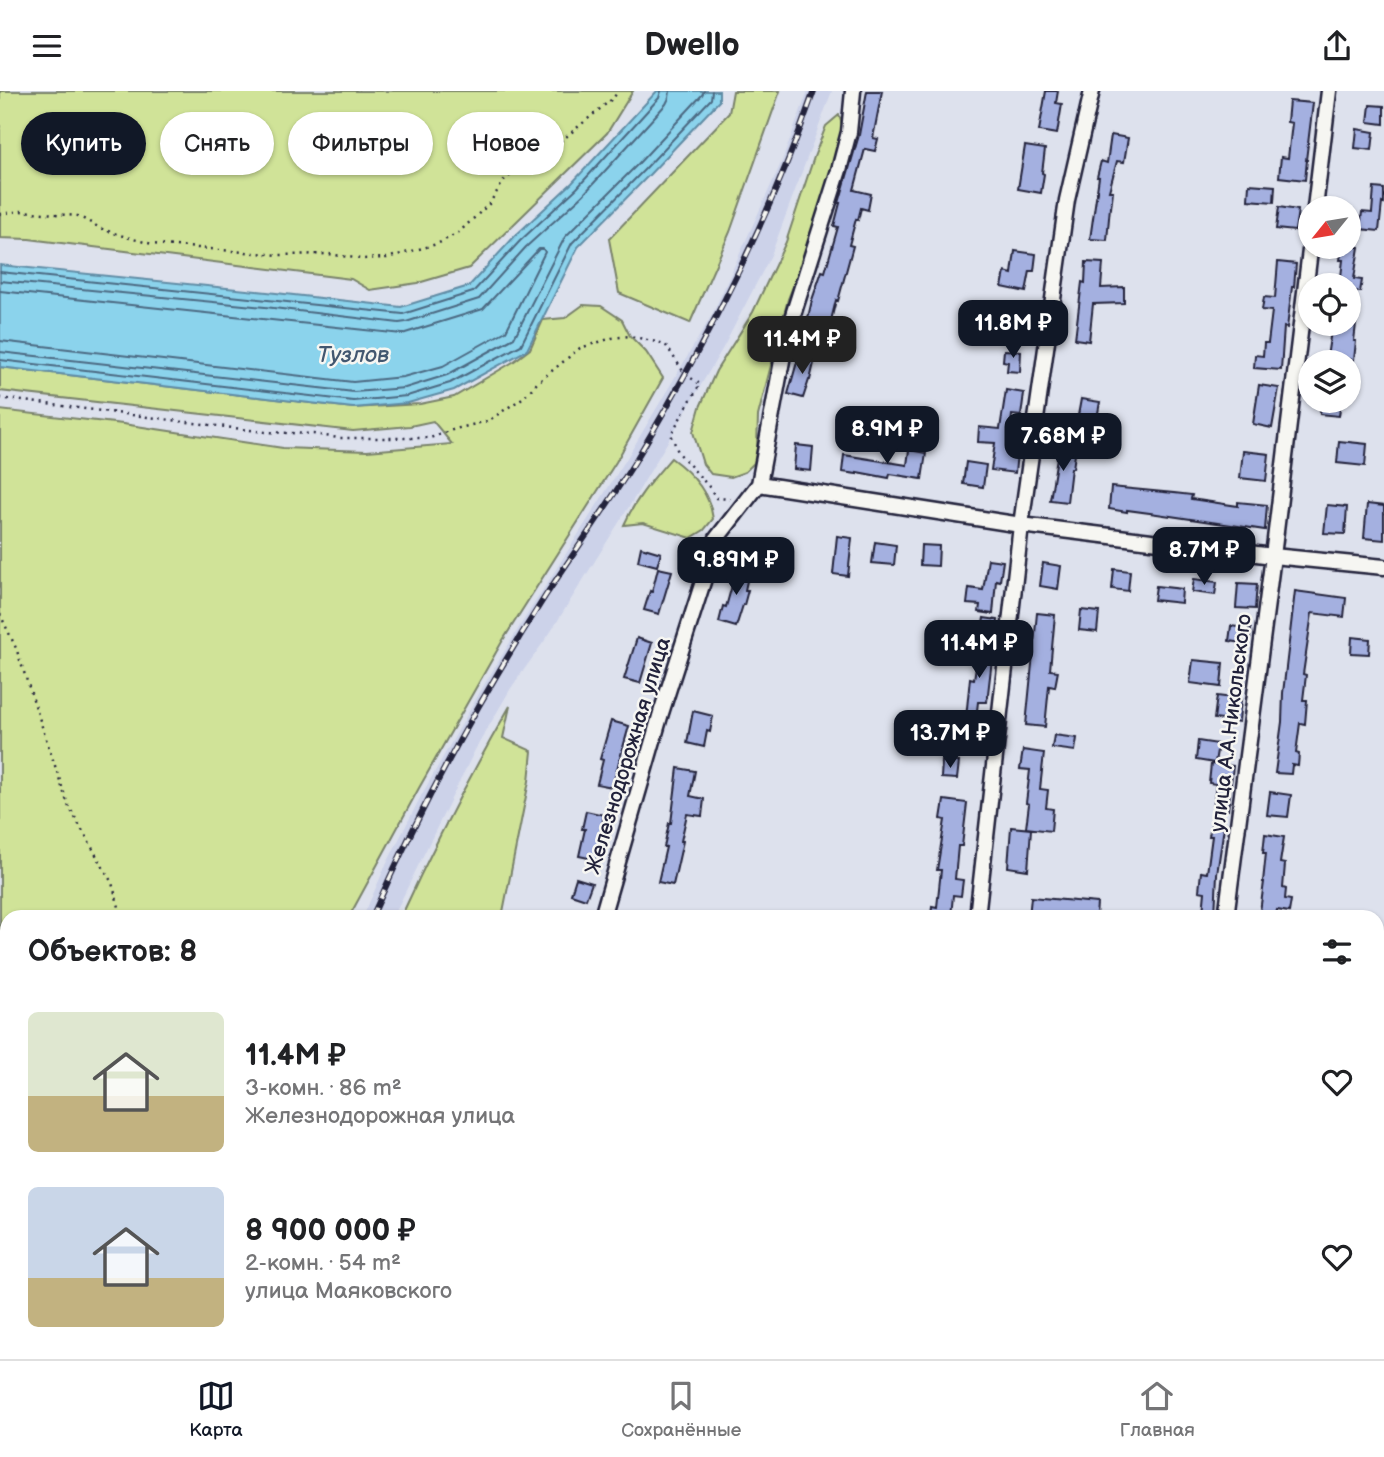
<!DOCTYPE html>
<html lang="ru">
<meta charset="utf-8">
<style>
body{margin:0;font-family:"Balsamiq Sans",sans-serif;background:#f2f2f2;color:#202124;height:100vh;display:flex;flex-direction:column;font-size:26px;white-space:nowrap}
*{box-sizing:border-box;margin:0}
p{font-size:23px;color:#757577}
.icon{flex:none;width:38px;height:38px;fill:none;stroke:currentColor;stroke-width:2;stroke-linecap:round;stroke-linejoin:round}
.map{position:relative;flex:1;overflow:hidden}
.panel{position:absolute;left:0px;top:819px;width:1384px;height:450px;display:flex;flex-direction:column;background:#fff;border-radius:21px 21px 0 0;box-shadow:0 2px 5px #0004}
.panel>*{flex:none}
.banner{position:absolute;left:21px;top:21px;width:700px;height:63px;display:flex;gap:14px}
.needle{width:46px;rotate:240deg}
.controls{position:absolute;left:1298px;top:105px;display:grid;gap:14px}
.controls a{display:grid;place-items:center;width:63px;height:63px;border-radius:50%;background:#fff;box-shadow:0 2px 5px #0004;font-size:35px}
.price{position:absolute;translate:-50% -60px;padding:0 16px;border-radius:14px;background:#111827;color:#fff;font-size:23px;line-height:46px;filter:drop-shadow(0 2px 4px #0008)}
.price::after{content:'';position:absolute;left:50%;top:42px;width:21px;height:16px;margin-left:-10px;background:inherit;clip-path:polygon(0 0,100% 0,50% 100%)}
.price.active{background:#222;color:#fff}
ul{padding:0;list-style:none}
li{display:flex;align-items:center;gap:21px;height:175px;padding:0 28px}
li span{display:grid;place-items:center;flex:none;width:196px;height:140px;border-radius:10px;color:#555}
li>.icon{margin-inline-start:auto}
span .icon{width:84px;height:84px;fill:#fffc;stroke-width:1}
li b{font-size:30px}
h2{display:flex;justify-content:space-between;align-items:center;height:84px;padding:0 28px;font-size:30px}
.chip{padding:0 24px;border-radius:32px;background:#fff;box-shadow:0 2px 5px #0004;font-size:24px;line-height:63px}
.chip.active{background:#111827;color:#fff}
header{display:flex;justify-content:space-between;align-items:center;height:91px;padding:0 28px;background:#fff;font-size:32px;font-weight:800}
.tabs{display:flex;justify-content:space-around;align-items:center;height:98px;border-top:2px solid #e0e0e0;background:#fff;font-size:19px;color:#757577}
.tabs a{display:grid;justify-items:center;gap:4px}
.tabs .active{color:#111827}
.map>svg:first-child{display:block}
.built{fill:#ccd2e9}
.green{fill:#d0e398;stroke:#79826a;stroke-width:2}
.water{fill:#8bd3ec;stroke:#618ca5;stroke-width:2}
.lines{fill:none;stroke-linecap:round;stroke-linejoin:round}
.shore{stroke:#4c6982;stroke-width:2}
.building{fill:#a4b0e0;stroke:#22223b;stroke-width:2}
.minor-casing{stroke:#22223b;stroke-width:19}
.path{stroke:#22223b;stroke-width:2.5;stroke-dasharray:2 5;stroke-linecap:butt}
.minor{stroke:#f6f6f2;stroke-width:14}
.rail-casing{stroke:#22223b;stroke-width:6}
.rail{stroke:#f6f6f2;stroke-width:3.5;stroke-dasharray:10;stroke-linecap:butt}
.labels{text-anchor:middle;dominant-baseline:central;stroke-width:5;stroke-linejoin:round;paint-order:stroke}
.street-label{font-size:21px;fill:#22223b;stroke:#f6f6f2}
.water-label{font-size:23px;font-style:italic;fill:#425770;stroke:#f6f6f2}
</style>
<header><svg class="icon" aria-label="menu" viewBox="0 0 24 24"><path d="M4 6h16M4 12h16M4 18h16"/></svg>Dwello<svg class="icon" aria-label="share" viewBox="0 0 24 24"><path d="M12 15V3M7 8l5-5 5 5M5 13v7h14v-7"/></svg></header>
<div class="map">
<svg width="1384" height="1268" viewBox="0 0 1384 1268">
<rect width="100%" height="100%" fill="#dde1ed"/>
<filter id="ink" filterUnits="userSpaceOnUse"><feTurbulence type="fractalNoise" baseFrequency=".0143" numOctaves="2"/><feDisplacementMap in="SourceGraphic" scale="14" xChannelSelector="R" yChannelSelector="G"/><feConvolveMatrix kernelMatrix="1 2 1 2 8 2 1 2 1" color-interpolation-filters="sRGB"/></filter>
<g filter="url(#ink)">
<!-- built -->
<path class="built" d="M808,0h24l-61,164 -47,91 -86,146 -88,141 -39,55 -36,62 -82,167h-30l22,-50 36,-71 63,-111 39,-64 104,-163 85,-143 70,-154z"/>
<!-- green -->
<path class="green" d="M0,0h633l-26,42 -138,135 -51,15 -48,7 -19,-11 -322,-40 -29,-1z
M733,0h47l-50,141 -40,91 -71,-30 -10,-54 120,-126z
M839,24l4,13 -15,63 -14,34 -11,37 -15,37 -30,117 -1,32 -3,15 -9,9 -14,5 -20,-3 -8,-10 -10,-32 7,-25 16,-36 37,-59 33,-70 28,-85 12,-31z
M583,214l18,1 21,14 8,16 16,16 17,26 -47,84 -113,178 -84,148 -70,129h-342v201l-7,-2v-706l123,14 160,24 84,3 85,-7 -19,-23 -23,5 -57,5 -353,-40v-24l353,41 67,-4 34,-7 59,-35 17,-13 13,-29 22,-2z
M671,367c21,15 39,35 42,61l-9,11 -13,8 -48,-15 -19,2c11,-26 29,-46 47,-67z
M510,615l-7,32 29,13 -3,30 -27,136h-101c33,-72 69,-142 109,-211z
M0,1048l7,2v212h8l-1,6h-14z
M38,1262h161l-2,6h-160z
M233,1262h336v6h-339z"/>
<!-- water -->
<path class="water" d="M657,0h62v10l-70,74 -71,72 -51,103 -73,40 -46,13 -55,5 -353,-41v-102l267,27 134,15 68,-21 46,-50 57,-53z"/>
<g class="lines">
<!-- shore -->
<path class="shore" d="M0,181l403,42 70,-22 47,-51 57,-53 82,-90 2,-7
M0,190l265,26 134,16 7,-1 73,-23 47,-52 57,-52 83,-91 3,-6 1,-7
M0,200l402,43 81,-25 56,-60h4l2,3 -39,79 -63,35 -40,11 -50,5 -353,-41
M0,261l354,40 51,-4 42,-13 67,-37 51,-101 73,-73 64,-69 2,-4
M0,269l353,41 54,-5 43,-13 71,-38 51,-102 72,-73 67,-71 1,-8"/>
</g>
<!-- building -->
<path class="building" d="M867,0h15l-9,47 5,1 -3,12 -10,-2 -11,41 17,4 -3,16 -7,-2 -3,12 -2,-1 -7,26 4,1 -15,55 -2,-1 -9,37 -22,-6 7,-31 10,-29 3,1 13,-45 -4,-1 6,-23h-1l20,-68z
M1046,0h12l-2,12 6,1 -5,30 -18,-3z
M1289,10l24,2 -7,57h1l-2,20 -26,-3 2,-20 7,1 4,-35 -5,-1z
M1370,14l14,1v18l-16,-2z
M1357,38l17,3 -2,18 -17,-2z
M1111,44l17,3 -4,24 -7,-1 -8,30h4l-2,17 -1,-1 -3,33 -17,-1 9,-62h-2l4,-16 6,2z
M1025,55l20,3 -3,24 2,1 -3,19 -23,-4z
M1249,93l26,2 -1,16 -26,-2z
M1374,97l10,1v15l-2,-1 -3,28 -19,-2 2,-17 10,1z
M1279,116l19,3 -3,21 -19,-2z
M1342,156h17l-5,32 8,1 -2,12 -11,-1v-6h-9l3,-25h-3z
M1015,160l21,3 -2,17h-4l-4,21 -24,-5 3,-15 7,2z
M1086,171l17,1 -2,25 23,-1v16l-31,1 -4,37 -14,-2 7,-57 3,1z
M1278,171l18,2 -2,23h-2l-5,41 -3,-1 -3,43 -27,-2 1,-13 8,1 1,-13h4l4,-32 -10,-1 2,-13 11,1z
M1013,220l15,2 -3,20 -15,-2z
M1332,233h24l-2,17h2l-2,19 -27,-3z
M1004,259l17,1 -1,21 -13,-1 1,-9 -5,-1z
M799,264l16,4 -5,21h-1l-6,18 -15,-4z
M1259,294l20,3 -7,40 -19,-4z
M1006,299l18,3 -3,23 -9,-1 -4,37 9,1 -2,20 -24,-3 4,-27 -17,-1 1,-15 21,2z
M1081,308l19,3 -4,22 -19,-3z
M1321,310h20l-2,15 -19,-2z
M1339,350l28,3 -2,22 -28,-3z
M796,354l17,2 -2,24 -17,-2z
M1059,354l17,3 -3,20h-2l-4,34 -17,-2z
M909,359l17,3 -4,26 -32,-5 -1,4 -32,-6v2l-15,-2 2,-17 63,10z
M1243,360l26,3 -3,27 -26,-3z
M966,371l20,3 -3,22 -20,-3z
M1111,396l63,6 18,2 -1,4 47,7v-4l29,3 -2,25 -108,-16 -30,-4v2l-18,-3z
M1367,413l17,2v34l-20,-2z
M1327,414l20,2 -2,27 -21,-1z
M837,445l15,2 -4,38 -15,-2z
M875,451l21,3 -2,20 -22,-2z
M921,454l18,1 -1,20 -18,-1z
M641,456l20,6 -4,13 -19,-5z
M988,468l15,2 -3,20 -4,-1 -3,34 -14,-2 1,-7 -13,-1 2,-16 14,2z
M1043,472l18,3 -3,23 -18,-3z
M738,473l12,3 -5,23h3l-4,15h-1l-7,22 -17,-5 4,-16 3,1z
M658,477l14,3 -13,43 -15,-4 6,-19 2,1z
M1114,478l16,2 -2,20 -16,-2z
M1194,488l23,3 -2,13 -23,-3z
M1238,492l19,1 -2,25 -19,-1z
M1156,495l26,3 -1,14 -27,-3z
M1295,500l51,7 -2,19 -32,-4 -9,61 3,1 -3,25h4l-2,24 -5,-1 -4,30 3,1 -1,12 -6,-1 -1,9 -16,-1 7,-51 1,-29z
M1081,519l18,2 -2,20 -18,-2z
M1037,522l18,2 -5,55 8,1 -3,16 -6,-1 -4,41 -19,-2z
M984,527l14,2 -2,22h-2l-7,60h-9l-4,35 -20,-2 2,-19 10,2 4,-40 4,1z
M1231,535l20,3 -2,15 -20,-3z
M1352,546l18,2 -1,15 -18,-1z
M637,547l15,5 -12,40 -16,-4z
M1193,569l30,3 -2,24 -31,-4z
M1217,605l24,3 -2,23 -25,-3z
M693,620l20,5 -3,16 -3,-1 -3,16 -17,-4z
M611,630l18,5 -17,61 -15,-3 6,-24 -3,-1z
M1054,644l23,3 -2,13 -23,-3z
M1198,650l20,3 -3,19 -19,-3z
M1023,659l21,3 -4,36 8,1 -2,18 7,1 -2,22 -25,-3 3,-24 -3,-1 4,-33 -10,-1z
M942,670l17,1 -2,17 -16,-1z
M1211,673l22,2 -5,44 -15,-1 3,-25 -7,-1z
M678,677l17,3 -5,25 14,3 -2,17 -15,-2 -6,27h2l-10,44 -15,-3 8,-35h-2l5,-24h2z
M1270,701l21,3 -3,22 -21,-2z
M944,709l23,3 -5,43h-4l-3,33 8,1 -2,16 -8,-1 -2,22h-20l1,-11 5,1 4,-37h-4l8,-50 -4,-1z
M586,720l18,4 -5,26 3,1 -4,18 -19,-4 6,-27h-3z
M1211,734l13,2 -7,47 -2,41 -12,-2 2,-21 -6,-1 2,-19 6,1 5,-37h-3z
M1011,736l20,2 -3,41 -20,-3z
M1265,743l19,3 -4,26 5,1 -2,24 3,1 -1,10 6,1 -2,12 -12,-2 -1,4 -16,-2 4,-30h-1l3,-29h-3z
M576,787l16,5 -6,16 -15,-5z
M1031,806l66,6 -1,14h-67z"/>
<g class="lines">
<defs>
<path id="minor" d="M1315,117l14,-117
M759,393l262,41 252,31 111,11
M602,826l59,-204 56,-175 42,-54 28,-150 52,-164 10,-38 4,-41
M977,826l44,-392 46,-325 25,-109
M1226,826l47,-361 38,-314
M1377,1179l7,1
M607,1262l1,6
M1171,1268l1,-6"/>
</defs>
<!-- minor casing -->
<use href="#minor" class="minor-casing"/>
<!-- path -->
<path class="path" d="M0,123l21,-3 57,5 24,13 24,8 26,7 127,11 50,-1 32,5 26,-1 50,-14 21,-11 31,-29 16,-25 56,-38 51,-42 7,-8
M0,307l265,34 48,2 25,4h92l25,-9 33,-8 36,-24 13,-14 43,-35 32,-10 18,-2 35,8 20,30 15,10 -29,50 7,18 32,36 6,10 14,1
M0,523l16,34 52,157 44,78 10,34
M0,1037l7,2
M21,1268l2,-6"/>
<!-- minor -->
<use href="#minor" class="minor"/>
<defs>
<path id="rail" d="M372,826c49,-111 108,-219 174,-322 29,-44 60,-87 88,-132 71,-118 135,-242 180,-372
M214,1268l2,-6"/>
</defs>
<!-- rail casing -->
<use href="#rail" class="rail-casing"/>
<!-- rail -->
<use href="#rail" class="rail"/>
</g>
</g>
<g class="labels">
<!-- street labels -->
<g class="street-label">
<text transform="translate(1231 632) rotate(-83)">улица А.А.Никольского</text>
<text transform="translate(628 665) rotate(-73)">Железнодорожная улица</text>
</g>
<!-- water labels -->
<g class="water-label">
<text x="353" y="264">Тузлов</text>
</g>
</g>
</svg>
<div class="controls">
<a><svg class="needle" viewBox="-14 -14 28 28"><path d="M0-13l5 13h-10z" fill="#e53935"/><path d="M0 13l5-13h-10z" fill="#757577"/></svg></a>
<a><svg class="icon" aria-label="locate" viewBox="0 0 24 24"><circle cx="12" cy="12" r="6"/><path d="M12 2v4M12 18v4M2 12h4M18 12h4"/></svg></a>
<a><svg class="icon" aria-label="layers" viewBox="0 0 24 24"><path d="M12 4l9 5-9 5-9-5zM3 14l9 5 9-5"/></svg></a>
</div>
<b class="price" style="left:1013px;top:269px">11.8M ₽</b>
<b class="price active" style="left:802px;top:285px">11.4M ₽</b>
<b class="price" style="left:887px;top:375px">8.9M ₽</b>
<b class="price" style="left:1063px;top:382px">7.68M ₽</b>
<b class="price" style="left:1204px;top:496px">8.7M ₽</b>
<b class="price" style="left:736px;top:506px">9.89M ₽</b>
<b class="price" style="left:979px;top:589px">11.4M ₽</b>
<b class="price" style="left:950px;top:679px">13.7M ₽</b>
<div class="banner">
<a class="chip active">Купить</a>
<a class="chip">Снять</a>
<a class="chip">Фильтры</a>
<a class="chip">Новое</a>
</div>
<section class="panel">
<h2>Объектов: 8<svg class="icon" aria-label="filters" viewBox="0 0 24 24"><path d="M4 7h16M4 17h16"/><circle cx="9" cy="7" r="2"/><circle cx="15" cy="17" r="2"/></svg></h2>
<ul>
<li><span style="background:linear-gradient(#dfe7d0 60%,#c2b280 0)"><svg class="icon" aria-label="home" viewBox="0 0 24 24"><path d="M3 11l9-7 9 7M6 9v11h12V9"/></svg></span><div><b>11.4M ₽</b><p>3-комн. · 86 m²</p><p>Железнодорожная улица</p></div><svg class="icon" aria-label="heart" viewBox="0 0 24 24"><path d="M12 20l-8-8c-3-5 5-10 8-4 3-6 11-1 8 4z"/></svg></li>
<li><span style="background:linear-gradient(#c9d6e8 65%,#c2b280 0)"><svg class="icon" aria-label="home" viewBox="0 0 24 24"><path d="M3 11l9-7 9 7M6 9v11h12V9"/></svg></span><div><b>8 900 000 ₽</b><p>2-комн. · 54 m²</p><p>улица Маяковского</p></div><svg class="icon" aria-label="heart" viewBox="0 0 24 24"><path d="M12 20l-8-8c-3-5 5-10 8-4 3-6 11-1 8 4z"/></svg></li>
</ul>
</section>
</div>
<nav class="tabs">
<a class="active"><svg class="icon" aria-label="map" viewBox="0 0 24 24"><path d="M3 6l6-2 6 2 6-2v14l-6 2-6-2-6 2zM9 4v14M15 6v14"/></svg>Карта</a>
<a><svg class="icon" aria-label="saved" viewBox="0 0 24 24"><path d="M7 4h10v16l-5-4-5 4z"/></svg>Сохранённые</a>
<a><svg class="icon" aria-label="home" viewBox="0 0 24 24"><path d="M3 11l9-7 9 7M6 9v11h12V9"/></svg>Главная</a>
</nav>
